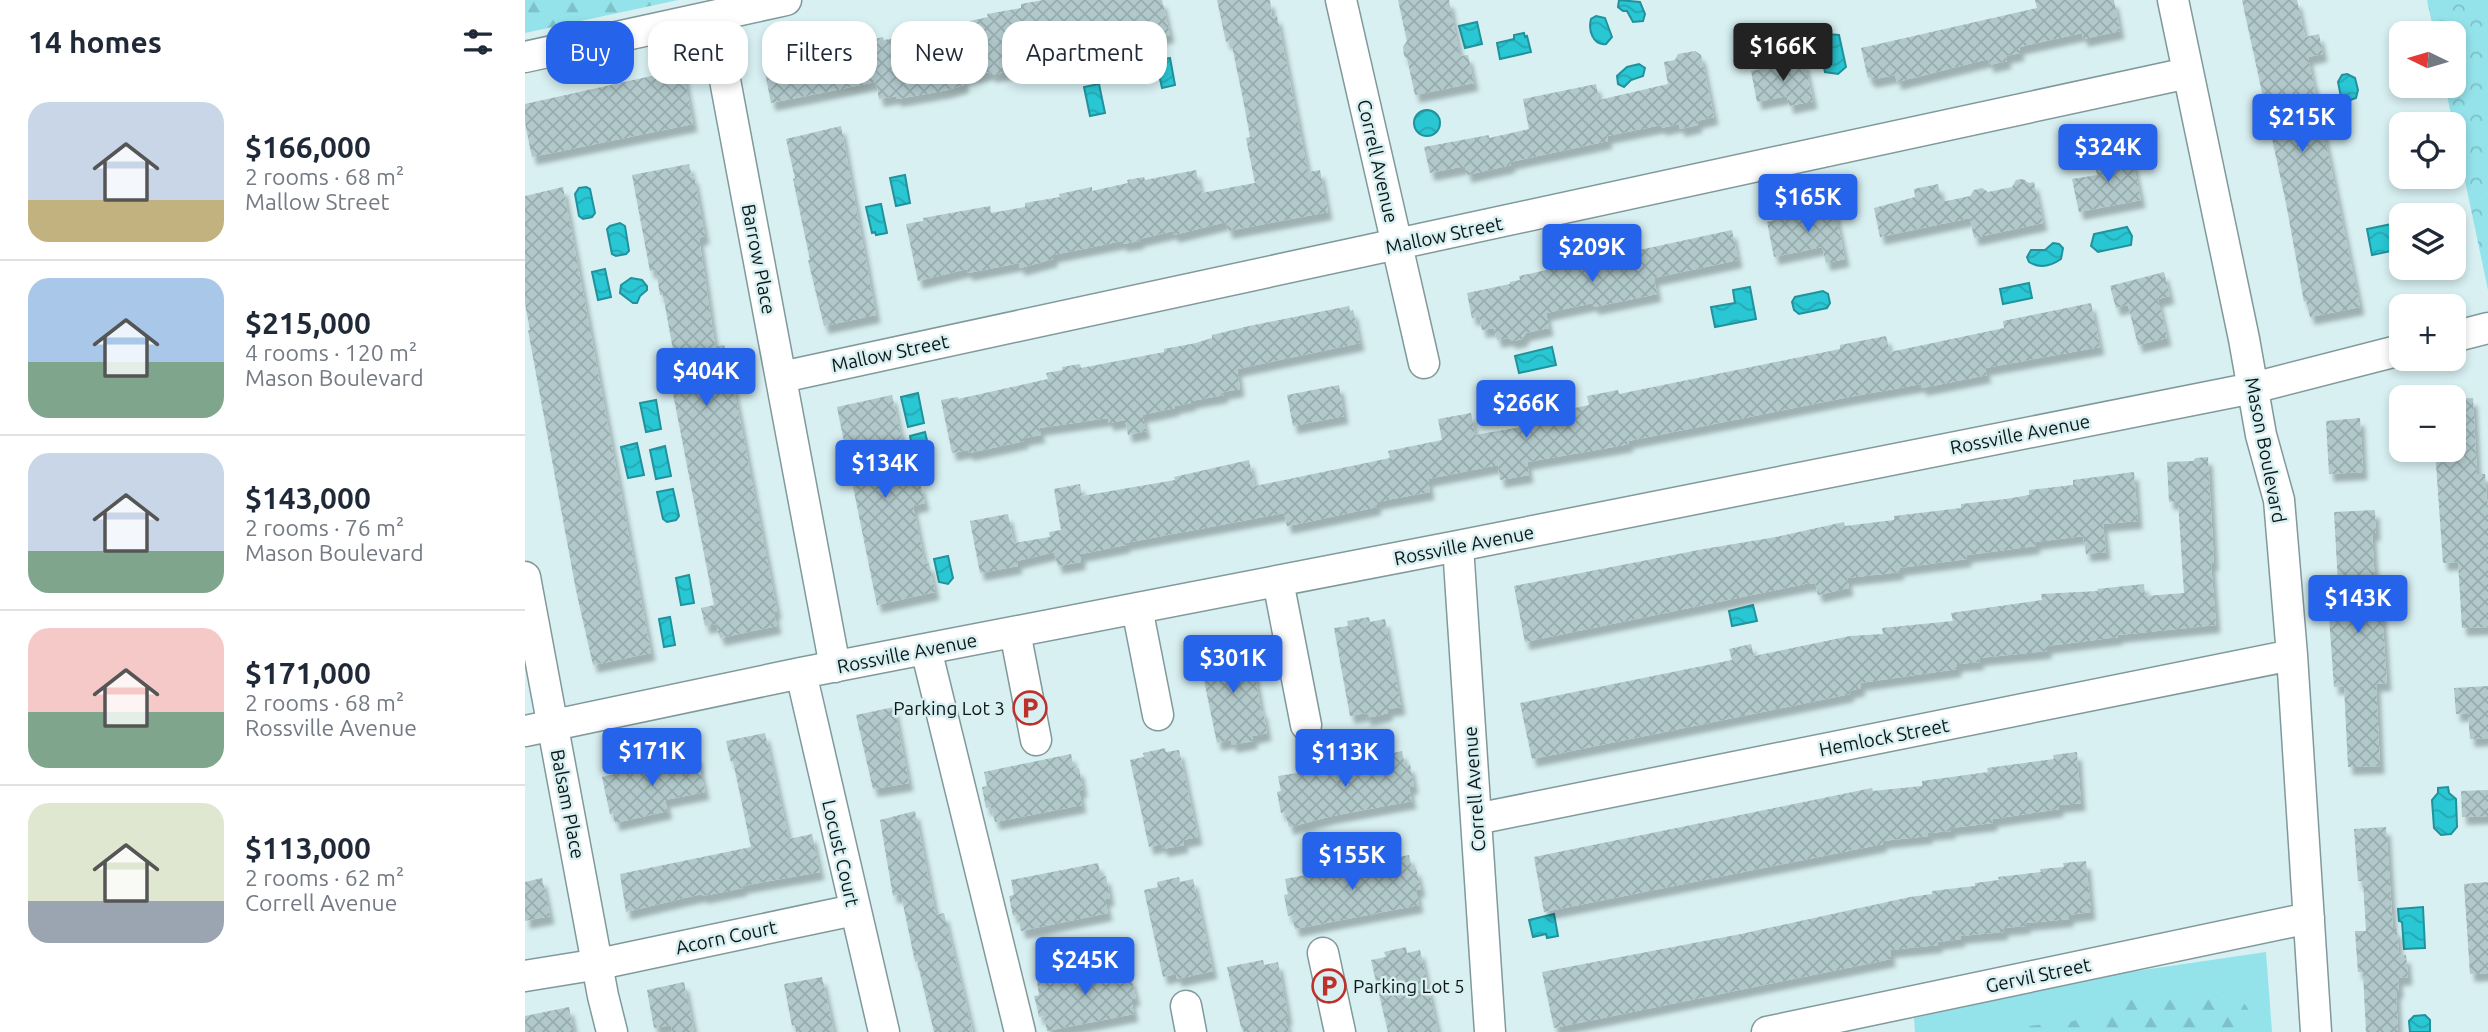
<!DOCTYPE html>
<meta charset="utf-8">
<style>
body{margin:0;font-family:Ubuntu,sans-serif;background:#f6f6f7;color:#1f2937;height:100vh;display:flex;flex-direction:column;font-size:26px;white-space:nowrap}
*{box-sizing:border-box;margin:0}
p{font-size:23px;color:#747a83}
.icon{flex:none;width:38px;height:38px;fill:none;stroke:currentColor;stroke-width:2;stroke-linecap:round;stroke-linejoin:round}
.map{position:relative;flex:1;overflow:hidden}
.side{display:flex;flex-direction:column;background:#fff;width:525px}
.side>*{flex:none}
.guide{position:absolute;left:21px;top:21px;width:665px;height:63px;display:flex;gap:14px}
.needle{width:46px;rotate:275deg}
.tools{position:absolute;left:1864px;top:21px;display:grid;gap:14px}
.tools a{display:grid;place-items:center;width:77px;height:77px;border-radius:14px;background:#fff;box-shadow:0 4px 10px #0003;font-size:35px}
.price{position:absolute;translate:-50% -60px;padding:0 16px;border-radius:7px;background:#2563eb;color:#fff;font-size:23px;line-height:46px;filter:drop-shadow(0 2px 4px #0008)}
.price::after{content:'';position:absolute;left:50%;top:42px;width:21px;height:16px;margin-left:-10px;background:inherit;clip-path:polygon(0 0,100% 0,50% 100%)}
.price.selected{background:#222;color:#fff}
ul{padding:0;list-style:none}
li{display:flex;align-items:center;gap:21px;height:175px;padding:0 28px}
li+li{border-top:2px solid #e0e1e3}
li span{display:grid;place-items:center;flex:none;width:196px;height:140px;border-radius:21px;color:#555}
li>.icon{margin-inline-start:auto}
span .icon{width:84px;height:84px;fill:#fffc;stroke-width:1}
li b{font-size:30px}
h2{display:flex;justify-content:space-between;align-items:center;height:84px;padding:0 28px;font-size:30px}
.chip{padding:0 24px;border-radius:21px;background:#fff;box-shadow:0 4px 10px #0003;font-size:24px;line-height:63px}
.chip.selected{background:#2563eb;color:#fff}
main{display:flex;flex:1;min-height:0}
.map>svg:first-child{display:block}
.grass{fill:#94e2ea}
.forest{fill:url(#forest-firs)}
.park{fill:url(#park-crowns)}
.water{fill:url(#water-waves);stroke:#21929b;stroke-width:2}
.building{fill:url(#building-cross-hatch);filter:url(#shadow)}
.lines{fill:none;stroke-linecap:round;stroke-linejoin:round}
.minor-casing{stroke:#82999b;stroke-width:33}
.minor{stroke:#fff;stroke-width:30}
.labels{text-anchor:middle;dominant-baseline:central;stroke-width:5;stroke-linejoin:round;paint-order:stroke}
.street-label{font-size:19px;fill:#0e1718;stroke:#d8f0f2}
.poi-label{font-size:19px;fill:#0e1718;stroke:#d8f0f2;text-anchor:end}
</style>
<main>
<section class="side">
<h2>14 homes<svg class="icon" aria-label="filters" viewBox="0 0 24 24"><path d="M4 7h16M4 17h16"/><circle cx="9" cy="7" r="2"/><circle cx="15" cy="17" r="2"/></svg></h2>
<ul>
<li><span style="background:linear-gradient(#c9d6e8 70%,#c2b280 0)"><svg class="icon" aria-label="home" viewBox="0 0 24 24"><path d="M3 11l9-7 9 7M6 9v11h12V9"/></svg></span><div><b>$166,000</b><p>2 rooms · 68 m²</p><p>Mallow Street</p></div></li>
<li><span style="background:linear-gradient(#a9c7e8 60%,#7fa58c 0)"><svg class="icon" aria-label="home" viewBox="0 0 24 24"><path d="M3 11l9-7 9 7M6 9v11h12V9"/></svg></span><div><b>$215,000</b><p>4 rooms · 120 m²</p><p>Mason Boulevard</p></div></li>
<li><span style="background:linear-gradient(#c9d6e8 70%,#7fa58c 0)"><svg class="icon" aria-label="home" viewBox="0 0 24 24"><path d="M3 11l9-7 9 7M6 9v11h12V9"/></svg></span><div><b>$143,000</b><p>2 rooms · 76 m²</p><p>Mason Boulevard</p></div></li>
<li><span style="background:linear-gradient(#f6c9c9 60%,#7fa58c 0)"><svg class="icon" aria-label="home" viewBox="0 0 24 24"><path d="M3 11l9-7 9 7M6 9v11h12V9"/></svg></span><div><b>$171,000</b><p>2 rooms · 68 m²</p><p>Rossville Avenue</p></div></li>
<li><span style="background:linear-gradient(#dfe7d0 70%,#9aa5b1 0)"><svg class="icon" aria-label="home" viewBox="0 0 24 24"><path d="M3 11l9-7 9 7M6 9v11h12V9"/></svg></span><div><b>$113,000</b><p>2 rooms · 62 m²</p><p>Correll Avenue</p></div></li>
</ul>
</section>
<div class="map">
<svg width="1963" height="1032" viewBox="0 0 1963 1032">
<defs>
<pattern id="forest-firs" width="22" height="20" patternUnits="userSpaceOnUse" patternTransform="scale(1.75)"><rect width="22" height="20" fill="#94e2ea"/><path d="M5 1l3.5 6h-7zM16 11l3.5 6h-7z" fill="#7ec1c8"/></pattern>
<pattern id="park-crowns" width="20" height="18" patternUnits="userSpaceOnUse" patternTransform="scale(1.75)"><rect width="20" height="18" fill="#94e2ea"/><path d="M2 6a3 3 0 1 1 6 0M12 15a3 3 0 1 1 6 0" fill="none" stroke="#7ec1c8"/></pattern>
<pattern id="water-waves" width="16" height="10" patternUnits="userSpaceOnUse" patternTransform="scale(1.75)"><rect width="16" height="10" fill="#29c6d3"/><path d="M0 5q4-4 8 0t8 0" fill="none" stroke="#23a9b4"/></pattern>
<pattern id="building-cross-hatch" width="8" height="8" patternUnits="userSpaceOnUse" patternTransform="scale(1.75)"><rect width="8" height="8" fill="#b1c9cb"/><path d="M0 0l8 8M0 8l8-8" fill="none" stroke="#97acae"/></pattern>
<filter id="shadow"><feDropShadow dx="4.5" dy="8" stdDeviation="2" flood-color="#0004"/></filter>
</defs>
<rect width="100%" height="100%" fill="#d8f0f2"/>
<!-- grass -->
<path class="grass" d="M1741,952l6,80h-357l-1,-14 195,-43z"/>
<!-- forest -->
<path class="forest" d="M0,0h153l-153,33z
M1612,992l20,3 12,5c25,-8 66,-18 80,11 4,7 8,13 8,21h-244l4,-5 53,-5 21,-7z"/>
<!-- park -->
<path class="park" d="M1902,0h61v290l-43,-204h8v-53h-19z"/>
<!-- water -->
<path class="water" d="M1094,0l21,2 5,12 -2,7 -10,1 -6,-11h-4l-5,-4z
M1071,16l9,2 7,19 -6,7c-13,2 -18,-14 -15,-25z
M952,22l5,22 -17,4 -6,-22z
M999,33l1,4 2,-1 4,16 -31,7 -3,-16 17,-4v-4z
M1302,34l12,1 7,32 -8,7 -13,-2 -7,-32z
M645,58l5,27 -13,3 -6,-27z
M1114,64l6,4 -2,8 -12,4 -7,7 -6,-3 -1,-8 10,-9z
M1822,74l8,4 3,12 -2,8 -8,3 -7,-4 -3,-15 4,-7z
M574,84l6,29 -15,3 -6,-29z
M889 123a13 13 0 1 1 26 0a13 13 0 1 1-26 0Z
M380,175l5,28 -14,3 -6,-28z
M61,187l4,2 5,24 -3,4 -9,2 -4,-3 -4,-22 4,-6z
M356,204l6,29 -11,2 -1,-3 -3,1 -6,-26z
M1876,222v27l-29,6 -5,-26z
M95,223l5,3 4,25 -3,3 -10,2 -4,-2 -5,-25 3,-3z
M1602,227l5,9 -1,9 -33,7 -7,-6 3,-12z
M1528,243l6,1 4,4 -2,11c-10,7 -21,10 -32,3l-2,-5 4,-7h14z
M80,269l6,28 -13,3 -6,-28z
M106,278l11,2 5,6v4l-7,6 -3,7h-4l-13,-10 1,-8z
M1504,283l3,15 -29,6 -3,-15z
M1225,287l6,32 -41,8 -4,-20 24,-4 -2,-13z
M1298,291l5,3 2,9 -3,5 -28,6 -5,-4 -2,-8 3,-5z
M1027,347l4,18 -37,8 -4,-17z
M977,391l7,2c5,11 7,23 -4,30l-7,-4 1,-13 -3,-7 1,-5z
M393,393l6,30 -16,4 -7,-30z
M131,400l5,29 -15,3 -6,-29z
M400,432l7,30 -16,4 -6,-30z
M112,443l7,32 -16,3 -7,-31z
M140,446l6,30 -15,3 -6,-29z
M148,489l6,27 -3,4 -9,2 -4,-3 -6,-27z
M423,556l5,22 -5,6 -9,-2 -5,-23z
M164,575l5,28 -13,2 -5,-27z
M1228,605l4,16 -25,5 -3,-15z
M145,617l5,28 -11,2 -5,-28z
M1923,787l1,6 7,6 1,28 -6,7 -10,1 -7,-7 -2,-28 6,-7v-5z
M1898,907l2,41 -21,1 -2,-27 -3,-1 -1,-12z
M1029,914l4,22 -11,2 -1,-4 -13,3 -4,-17z
M1900,1015l5,5v12h-20l-1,-11 5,-5z"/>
<!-- building -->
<path class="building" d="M518,0h119l8,35 -105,17 -16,6v2l-35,7 1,3 -24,5 -1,-3 -26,6v7l-16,5 -51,9 -1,-3 -17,3 -3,-17 -105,21 -9,-46 86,-18 1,6 34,-8 1,3 52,-9 -1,-2 53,-12 -1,-3 34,-6v-4z
M692,0h53l2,17 5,-1 31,156 12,-2 8,42 -100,19 -2,-9 -52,13 -1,-4 -34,8 1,2 -18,3v-3l-69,14v4l-33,9 -1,-5 -51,10 -1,-4 -49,12 -12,-57 17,-3v-3l67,-12 1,7 34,-6v-4l35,-6 -1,-3 33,-7v4l36,-8 -1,-3 17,-3 1,3 51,-10 5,23 54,-10 -9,-45 4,-1 -6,-33 -13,-63 -5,1z
M873,0h51l11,56 8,-1 6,28 -59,12 -8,-37 -3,-2 -1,-9 4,-6z
M1510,0h79l6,31 -37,8 -1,-6 -63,14 1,6 -14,3 1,5 -18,4 -1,-6 -91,23 -2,-7 -24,5 -1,-3 -2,1 -7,-30 176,-40z
M1717,0h55l8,37 14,-3 4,20 -15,3 52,250 -50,10 -4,-16 -2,1 -18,-99z
M1170,51l6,4 13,62 -17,4 1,4 -18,4 -1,-5 -18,4v-3l-54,11 1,5 -98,21 1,3 -44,10 -2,-9 -35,7 -6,-26 65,-12v3l40,-9 -6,-30 73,-15 3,16 69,-16 -4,-22 11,-2 3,-6z
M1279,60l9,41 -24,5 -2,-10 -30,6 -6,-31z
M158,69l10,55 -161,33 -7,-34v-19z
M316,126l35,189 -52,11 -16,-66h2l-17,-81 2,-1 -9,-39z
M1606,152l10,48 -62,12 -7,-33 25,-4 -3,-15z
M164,164l3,13 2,-1 11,60 -6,2 16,108 9,-1 4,13 49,253 -3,1 3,14 -57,12 -4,-14 -11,2 -4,-18 13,-3 -48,-248 8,-2 -11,-60h-3l-4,-25 -6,1 -18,-96z
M1498,179l6,4 5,-1 9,41 -69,15 -4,-20 -90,19 -6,-29 41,-11 -1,-8 24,-5 4,18 28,-6 4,-6 8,-2 6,4 24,-5 4,-7z
M38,187l88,466 -58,12 -17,-75 -48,-260h2l-5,-26v-108z
M1309,206l11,53 -19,4 -4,-16 -48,10 -7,-35z
M1207,230l6,30 -84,18 3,16 -63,13 -1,-4 -47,10 3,15 -23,5 -4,6 -9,2 -5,-3 -11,2 -3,-12 -12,2 -3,-14 -7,2 -5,-25 43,-9v-2l10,-2 -1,-4z
M1639,272l6,24 -12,3 9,39 -29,7 -10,-40 -12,3 -6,-22z
M1566,303l9,44 -115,21 2,7 -65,13 -1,-4 -72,13 -221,44 1,3 -16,3 -86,15 2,13 -29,5 -2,-15 -70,14 2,13 -54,10 1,5 -79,17 -11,2 -3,-13 -159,30 1,2 -45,9v8l-23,4 -4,-14 -37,9 1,5 -38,7 -10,-52 38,-7 6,29 36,-6 -1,-5 12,-2 -7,-41 26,-5 2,12 93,-16 -1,-3 75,-17 6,26 135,-28 -2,-7 54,-11 -4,-21 33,-6 4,22 64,-11 -2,-8 52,-11 -2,-9 31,-6 1,4 221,-45v-4l46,-9 4,16 114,-24 -1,-7z
M824,306l1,5 3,-1 7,33 -123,26 3,20 -17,3 1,3 -33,6v2l-16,3v2l-33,7 4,16 -18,4 -3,-15 -16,3 -1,-5 -69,10 2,7 -17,3v3l-55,12 -1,-3 -16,3 -11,-53 17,-3v2l90,-20 -2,-6 17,-3 -1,-3 18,-3 1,4 83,-16v-3l32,-6 16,-5v-3l37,-9z
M814,385l5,31 -51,10 -6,-31z
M367,395l20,90 8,-2 5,20 -12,3 12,58 4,-1 6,29 -58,13 -40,-198z
M1948,398l4,76h8l3,37v116l-26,1 -4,-66 -15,1 -8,-113h18v-51z
M1835,418l3,54 -34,2 -3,-53z
M1683,457l6,106h-3l5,62 -98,10v2l-71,9v5l-68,7 1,4 -23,2v5l-97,14 1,5 -12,3 1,3 -318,65 -12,-56 212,-43 -3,-11 22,-5 3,12 96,-20 33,-2 -1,-6 71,-7 -2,-8 91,-13 -1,-6 57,-3 -1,-2 47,-5 1,12 39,-3 -6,-92 -9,1 -2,-40 26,-1 3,-3z
M1609,472l4,49 -35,3 3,28 -20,2 -3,-18 -48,6 1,4 -69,9v4l-68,9 1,4 -53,6 2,10 -31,7 -3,-12 -10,1 -280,58 -11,-56 190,-37 72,-12 68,-15 1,4 49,-6v-4l67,-8v-4l45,-5 23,-4v-5l44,-5v-5z
M1850,510l1,23h-4l4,67h5l6,83 -11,1 4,82 -32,1 -4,-81 -10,1 -6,-84 11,-1 -5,-90z
M844,617l1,5 15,-3 16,88 -13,2v4l-12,3 -10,2v-5l-16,3 -16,-88 14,-2 -1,-5z
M710,644l1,5 14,-3 11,64h2l4,23 -14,3v5l-21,4 -1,-5 -14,3 -18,-87 15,-3 -1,-4z
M1963,686v52l-18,1 -2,-26 -12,1 -2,-26z
M369,707l15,76 -36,6 -17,-74z
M240,733l24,106 23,-5 8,38 -78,14 1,2 -40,8 -1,-2 -18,4 -58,14 -6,-38 131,-27 -18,-86 -2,1 -5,-21z
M640,748l1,4 13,-2 19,87 -15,3 1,5 -21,4 -1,-5 -13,3 -19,-87 14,-3 -1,-4z
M877,751l3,15 5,-2 2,12 2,10 -5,1 3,14 -80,15 -43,11 -4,-15 -4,1 -4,-21 4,-1 -3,-15 56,-9z
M1552,752l4,51 -22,2v4l-66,10v4l-42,5v3l-23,2v3l-46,5 1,3 -339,68 -10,-55 338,-69 1,3 49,-5v-5l66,-9 -1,-4 67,-9 -1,-4z
M172,754l8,38 -40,8 3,11 -53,12 -2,-10 -3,1 -8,-37z
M546,754l3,15 5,-1 4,21 -4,2 3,14 -87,17 -4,-15 -5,1 -4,-21 5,-1 -3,-14z
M1963,790v26l-26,1 -1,-26z
M390,811l21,104 8,-2 29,119h-39l-17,-71 -2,1 -14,-68 -8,2 -13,-76z
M1861,827l7,102h4l2,27 7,-1 2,22 -10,1 1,12 -3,1 2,41h-32l-3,-60h-5l-3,-41h11l-3,-50h-5l-4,-52z
M884,855l3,14 4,-1 5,21 -5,1 3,15 -124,24 -3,-14 -4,1 -2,-11 -2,-10 4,-1 -3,-15z
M1561,861l5,51 -22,3v4l-43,4v3l-23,2 1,4 -44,4 1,3 -23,3v3l-48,5 1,9 -337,69 -12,-56 199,-38 169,-37 22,-3v-3l43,-5v-3l24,-3 -1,-3 43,-5 -1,-3 24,-2 -1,-4z
M573,863l3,14 5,-1 4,22 -5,1 3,14 -87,18 -3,-16 -5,1 -4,-20 5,-1 -3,-15z
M654,877l1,5 13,-3 20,92 -36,8 -1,-5 -13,3 -19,-87 14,-3 -1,-5z
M17,878l8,38 -25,5v-39z
M1963,882v91l-18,1 -6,-90z
M881,947l1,6 13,-3 18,82h-50l-17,-72 15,-3 -2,-5z
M738,960l1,5 14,-3 10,55 -3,1 4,14h-45l-3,-5 -14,-60z
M599,963l3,15 4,-1 5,21 -5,1 3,15 -87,17 -3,-15 -5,1 -2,-10 -3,-11 5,-1 -2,-14z
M297,977l12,55h-38l-1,-7 -3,1 -8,-42z
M159,982l10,50h-22l-1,-7 -17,3 -7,-38z
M44,1007l5,25h-49v-16z"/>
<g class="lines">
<defs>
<path id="minor" d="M816,0l83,363
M1648,0l71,339 17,96 18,65 13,155 24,377
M188,16l122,651
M0,57l261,-57
M1928,337l35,-9
M257,377l1406,-304
M933,546l32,486
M0,577l78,419 9,36
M753,581l28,144
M612,608l21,107
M490,632l21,108
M401,649l94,383
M276,673l83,359
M0,731l276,-58 657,-127 795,-158 148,-38
M951,819l816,-164
M798,953l17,79
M0,976l74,-12 255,-54
M661,1006l5,26
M1242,1032l542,-114"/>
</defs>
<!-- minor casing -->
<use href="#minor" class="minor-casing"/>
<!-- minor -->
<use href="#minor" class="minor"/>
</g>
<!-- icons -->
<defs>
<symbol id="parking-ring" viewBox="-11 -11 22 22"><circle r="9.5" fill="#d8f0f2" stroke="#be302a" stroke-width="1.5"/><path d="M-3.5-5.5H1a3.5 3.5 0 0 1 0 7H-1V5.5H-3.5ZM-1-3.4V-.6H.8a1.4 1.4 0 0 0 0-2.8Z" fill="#be302a"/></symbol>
</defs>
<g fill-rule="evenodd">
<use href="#parking-ring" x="486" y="689" width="38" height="38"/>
<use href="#parking-ring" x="785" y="967" width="38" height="38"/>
</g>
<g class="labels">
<!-- street labels -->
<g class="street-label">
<text transform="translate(853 161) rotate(77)">Correll Avenue</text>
<text transform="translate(919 235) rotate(-12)">Mallow Street</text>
<text transform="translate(234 259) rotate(79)">Barrow Place</text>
<text transform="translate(365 353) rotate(-12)">Mallow Street</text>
<text transform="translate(1495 434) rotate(-11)">Rossville Avenue</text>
<text transform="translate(1741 450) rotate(79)">Mason Boulevard</text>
<text transform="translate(939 545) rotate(-11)">Rossville Avenue</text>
<text transform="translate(382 653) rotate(-11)">Rossville Avenue</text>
<text transform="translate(1359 737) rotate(-11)">Hemlock Street</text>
<text transform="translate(949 789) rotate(-94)">Correll Avenue</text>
<text transform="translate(43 804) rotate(79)">Balsam Place</text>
<text transform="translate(316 853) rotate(77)">Locust Court</text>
<text transform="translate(201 937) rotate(-12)">Acorn Court</text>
<text transform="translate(1513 975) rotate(-12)">Gervil Street</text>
</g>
<!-- poi labels -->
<g class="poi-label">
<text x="480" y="708">Parking Lot 3</text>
<text x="828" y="986" text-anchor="start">Parking Lot 5</text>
</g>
</g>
</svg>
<div class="tools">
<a><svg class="needle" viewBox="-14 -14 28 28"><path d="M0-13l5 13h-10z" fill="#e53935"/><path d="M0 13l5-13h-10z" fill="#747a83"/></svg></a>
<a><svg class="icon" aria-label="locate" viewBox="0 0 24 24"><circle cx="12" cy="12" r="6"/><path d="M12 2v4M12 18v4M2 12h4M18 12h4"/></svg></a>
<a><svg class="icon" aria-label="layers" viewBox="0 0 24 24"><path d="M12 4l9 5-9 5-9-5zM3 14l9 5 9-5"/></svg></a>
<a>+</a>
<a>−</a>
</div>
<b class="price selected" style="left:1258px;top:83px">$166K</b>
<b class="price" style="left:1777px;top:154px">$215K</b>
<b class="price" style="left:1583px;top:184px">$324K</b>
<b class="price" style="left:1283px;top:234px">$165K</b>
<b class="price" style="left:1067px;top:284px">$209K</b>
<b class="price" style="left:181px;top:408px">$404K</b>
<b class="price" style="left:1001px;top:440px">$266K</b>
<b class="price" style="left:360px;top:500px">$134K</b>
<b class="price" style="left:1833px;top:635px">$143K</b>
<b class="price" style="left:708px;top:695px">$301K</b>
<b class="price" style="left:127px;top:788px">$171K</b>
<b class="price" style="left:820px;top:789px">$113K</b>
<b class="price" style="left:827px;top:892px">$155K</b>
<b class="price" style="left:560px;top:997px">$245K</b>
<div class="guide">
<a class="chip selected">Buy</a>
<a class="chip">Rent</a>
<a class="chip">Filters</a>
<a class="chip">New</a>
<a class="chip">Apartment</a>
</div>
</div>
</main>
